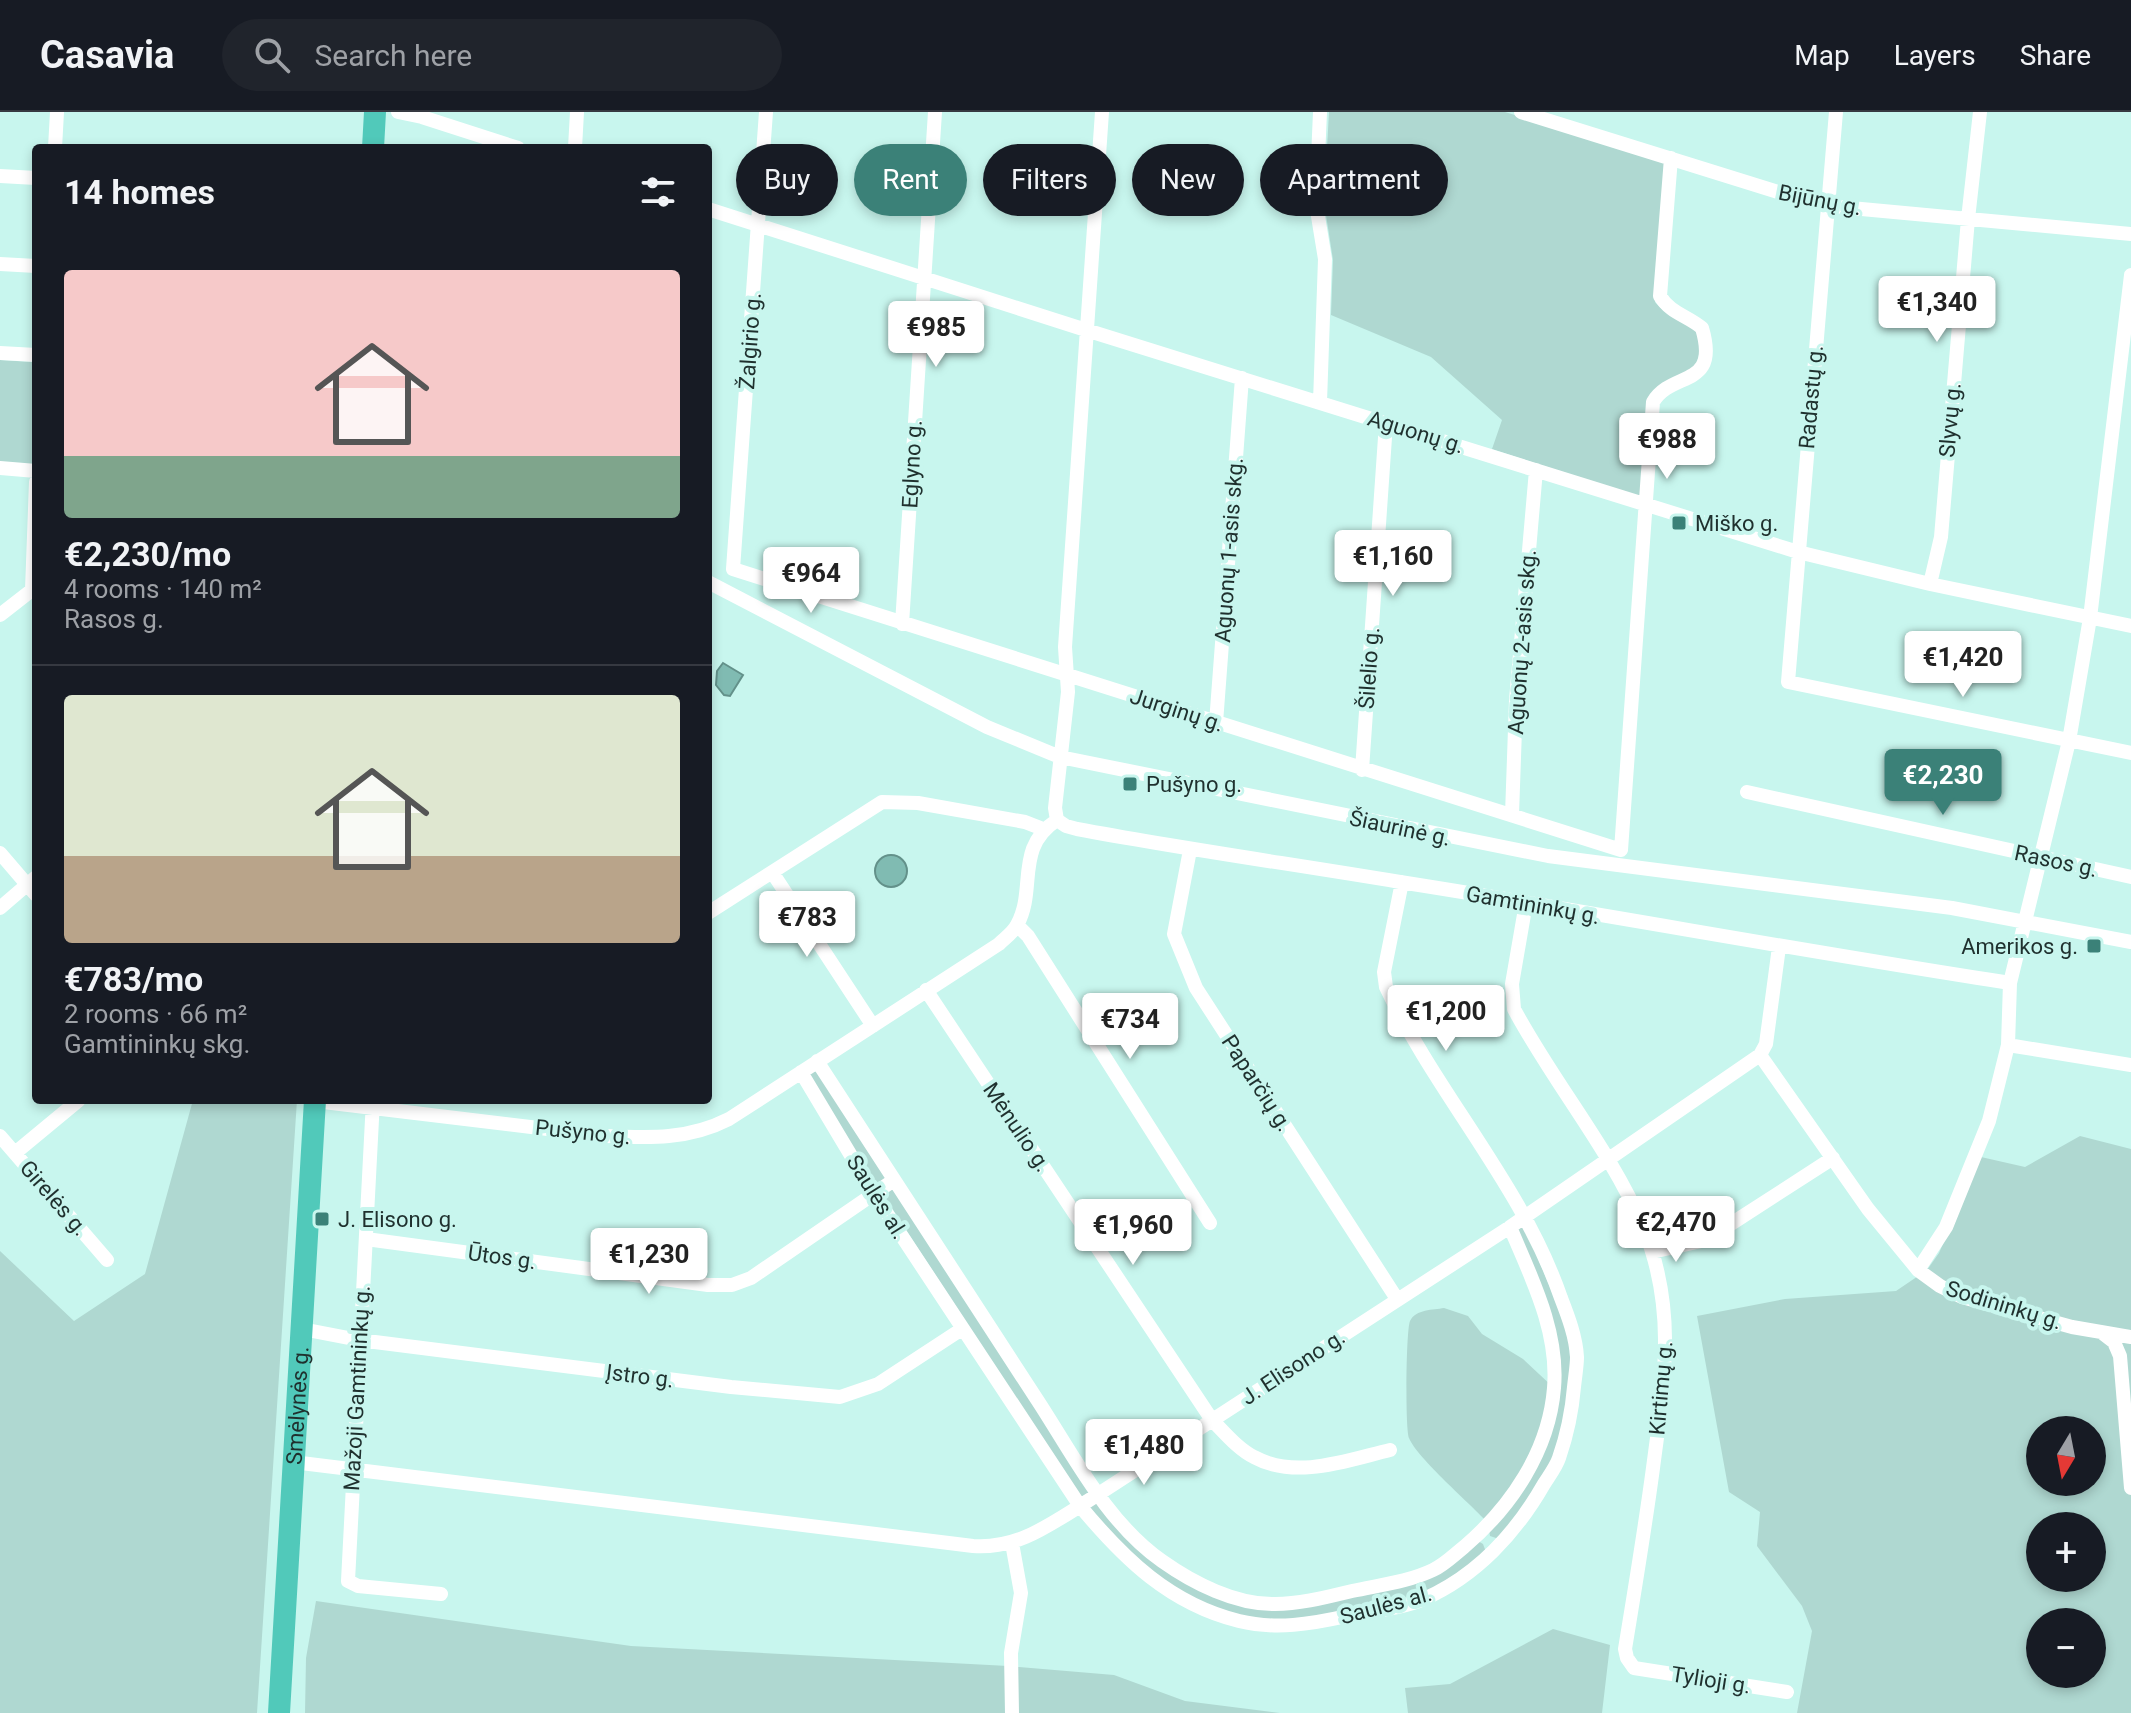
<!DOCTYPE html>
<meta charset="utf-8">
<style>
body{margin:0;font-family:Roboto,sans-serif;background:#20242c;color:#f1f3f6;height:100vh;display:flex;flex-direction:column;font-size:30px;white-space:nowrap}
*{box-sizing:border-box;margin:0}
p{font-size:26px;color:#9ea1a6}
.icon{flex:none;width:44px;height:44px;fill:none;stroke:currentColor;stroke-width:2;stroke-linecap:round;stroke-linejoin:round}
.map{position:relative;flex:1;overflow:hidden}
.panel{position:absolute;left:32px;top:32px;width:680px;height:960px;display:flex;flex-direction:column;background:#171b24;border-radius:8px;box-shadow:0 4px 12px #0003}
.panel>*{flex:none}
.hud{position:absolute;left:736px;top:32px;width:760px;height:72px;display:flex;gap:16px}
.needle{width:52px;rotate:190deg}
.tools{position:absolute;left:2026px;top:1304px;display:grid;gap:16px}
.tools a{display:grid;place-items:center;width:80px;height:80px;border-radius:50%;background:#171b24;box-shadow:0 4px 12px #0003;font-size:40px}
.price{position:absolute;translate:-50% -68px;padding:0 18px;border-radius:8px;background:#fff;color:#222;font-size:26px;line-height:52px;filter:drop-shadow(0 2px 4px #0008)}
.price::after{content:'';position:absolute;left:50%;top:48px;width:24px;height:18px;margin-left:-12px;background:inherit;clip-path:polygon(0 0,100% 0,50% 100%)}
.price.selected{background:#3b8178;color:#fff}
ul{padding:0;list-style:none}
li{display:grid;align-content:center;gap:16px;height:424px;padding:0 32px}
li+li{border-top:2px solid #363941}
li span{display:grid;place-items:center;height:248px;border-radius:8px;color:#555}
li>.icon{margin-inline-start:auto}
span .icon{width:144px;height:144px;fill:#fffc;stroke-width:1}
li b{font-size:34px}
h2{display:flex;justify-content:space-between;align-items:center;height:96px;padding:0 32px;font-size:34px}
.tag{padding:0 28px;border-radius:36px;background:#171b24;box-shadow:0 4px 12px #0003;font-size:28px;line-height:72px}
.tag.selected{background:#3b8178;color:#fff}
header{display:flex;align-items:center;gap:48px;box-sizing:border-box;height:112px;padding:0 40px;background:#171b24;border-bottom:2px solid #363941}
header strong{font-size:38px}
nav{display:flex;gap:44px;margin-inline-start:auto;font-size:28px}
.search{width:560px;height:72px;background:#20242c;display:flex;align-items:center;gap:20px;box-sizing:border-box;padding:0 28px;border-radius:44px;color:#9ea1a6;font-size:30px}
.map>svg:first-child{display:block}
.green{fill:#afd8d1;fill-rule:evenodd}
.water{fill:#80bbb2;stroke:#63918a;stroke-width:2}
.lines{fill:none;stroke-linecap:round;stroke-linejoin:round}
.minor{stroke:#fff;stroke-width:14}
.highway{stroke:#51c9ba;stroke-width:22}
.poi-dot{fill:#3b8178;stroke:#c8f6ee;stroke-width:3}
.labels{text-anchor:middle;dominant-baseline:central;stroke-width:8;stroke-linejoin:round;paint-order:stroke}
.street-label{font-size:22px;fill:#1f302e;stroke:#c8f6ee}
.poi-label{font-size:22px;fill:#1f302e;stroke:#c8f6ee;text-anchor:start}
</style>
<header>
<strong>Casavia</strong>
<div class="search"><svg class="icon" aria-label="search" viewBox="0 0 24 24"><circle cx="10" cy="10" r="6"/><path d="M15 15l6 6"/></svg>Search here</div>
<nav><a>Map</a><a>Layers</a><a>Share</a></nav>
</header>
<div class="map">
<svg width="2131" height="1601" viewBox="0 0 2131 1601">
<rect width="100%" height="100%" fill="#c8f6ee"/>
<!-- green -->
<path class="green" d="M1329,0h176l161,49 -11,141c22,27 62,17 38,69l-37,20 -15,107 -149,-49 10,-29 -71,-63 -100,-42 2,-55 -9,-58z
M0,248l32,2v22h4v82l-36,-3z
M813,959l4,1 70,101 -1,8 -7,4 -5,-2 -64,-108z
M193,988h104l-40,613h-257v-462l74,70 71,-47z
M2080,1024l51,13v564h-334l15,-82 -10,-25 -45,-60 3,-34 -31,-20 -32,-176 88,-17 111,-8 31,-21 12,-17 42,-96 44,10zM2040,1318h52v52h-52zM2040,1414h52v52h-52zM2040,1510h52v52h-52z
M890,1077h6l194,301 -3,4 -7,3 -194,-298z
M1523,1110l45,109 4,51 -17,75 -27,49 -29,33 -9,-3 -1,-6 53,-80 11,-114 -38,-103z
M1444,1196l24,8 14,18 41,25 31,29 -14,61 -51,75c-17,-19 -72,-66 -80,-86 -4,-9 -3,-108 1,-117 6,-12 23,-11 34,-13z
M1098,1390l22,27 124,75 175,-23 59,-40 5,3 3,8 -2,3 -63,42 -114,23 -64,-1 -65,-27 -67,-54 -21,-31z
M316,1489l315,45 377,20 106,9 71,26 95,12h-975l1,-55z
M1553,1517l57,16 -8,68h-194l-3,-25 45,-4z"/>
<!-- water -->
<path class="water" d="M723,551l20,12 -13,21 -6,-1 -8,-10 1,-14z
M875 759a16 16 0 1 1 32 0a16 16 0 1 1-32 0Z"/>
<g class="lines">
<!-- minor -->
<path class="minor" d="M398,0l24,5 96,31
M766,0l-33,457 888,281 32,-448c19,-32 67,-13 49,-74 -14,-12 -32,-15 -42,-32l11,-138
M1521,0l289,90 30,5 291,27
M1836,0l-48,570 343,71
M55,36l2,-36
M575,36l2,-36
M0,64l36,2
M708,97l378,121 712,222 132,32 201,42
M0,152l36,2
M0,241l36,2
M1320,290l5,-143 -9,-55 4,-92
M0,356l36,3
M708,470l279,145 73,30 488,99 404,52 179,34
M1930,472l11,-47 27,-318 12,-107
M0,503l32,-25 4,-108
M902,512l33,-512
M1216,611l26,-345
M1362,658l24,-347
M1747,680l384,85
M1512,703l4,-115 20,-230
M1057,708l9,6 11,3c107,20 215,35 323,53 204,32 407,70 610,101
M1057,708l-2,-12 13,-116 -3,-45 37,-535
M1190,738l-16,84 22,54 201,311
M0,741l36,42
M772,760l101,154
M1526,791l-14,81 2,25c40,75 97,141 130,220 33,81 20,155 9,239 -8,60 -18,120 -28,181l2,9 7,10 153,24
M0,796l36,-31
M708,801l174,-111 36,1 107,19 18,7
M1017,813l11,11 182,287
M926,878l286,430c13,13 26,29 42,37 42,23 94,3 136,-7
M2008,933l123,20
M1760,943l108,154 50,61 22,16 22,11 110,30 59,10
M817,949c73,112 145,225 219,337 37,56 70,124 126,163 31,22 74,44 113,43 26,0 52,-7 77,-13 27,-6 56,-9 81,-21 11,-5 21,-15 31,-23 47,-40 85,-96 90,-159 5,-57 -23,-111 -44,-161
M801,960l73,122 206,312c44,53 90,98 159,115 37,9 72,3 108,-5 25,-5 53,-7 77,-17 52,-23 92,-66 120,-115 5,-8 12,-17 15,-26 8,-23 13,-47 15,-71 1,-10 3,-21 3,-30 -1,-20 -9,-41 -16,-59 -39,-113 -124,-203 -175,-311l-2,-15 18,-90
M373,988l-25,481 10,5 83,8
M315,989l290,35c44,2 83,4 124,-17l270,-175c6,-6 14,-11 18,-19 20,-36 -3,-77 40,-105
M0,1024l107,124
M15,1041l64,-53
M366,1127l342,46h24l19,-7 143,-98
M1652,1140l54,-12 127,-82
M1918,1158l28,-43 43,-106 19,-76 2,-62 59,-242 21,-123 41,-343
M302,1217l57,11 372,47 109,10 38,-13 84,-55
M2101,1220l13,10 6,14 11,132
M293,1350l680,84c42,3 72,-18 107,-40l430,-279 250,-172 6,-11 13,-97
M1012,1601l-1,-60 10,-60 -9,-50"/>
<!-- highway -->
<g class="highway">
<path d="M373,36l2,-36"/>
<path id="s1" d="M279,1601l36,-613"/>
</g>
</g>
<!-- markers -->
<g class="poi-dot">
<rect x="1671" y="403" width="16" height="16" rx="4"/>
<rect x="1122" y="664" width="16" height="16" rx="4"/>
<rect x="2086" y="826" width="16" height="16" rx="4"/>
<rect x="314" y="1099" width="16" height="16" rx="4"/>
</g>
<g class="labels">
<!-- street labels -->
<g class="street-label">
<text transform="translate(1820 88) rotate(11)">Bijūnų g.</text>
<text transform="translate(750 229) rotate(-86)">Žalgirio g.</text>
<text transform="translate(1811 285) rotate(-85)">Radastų g.</text>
<text transform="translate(1950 308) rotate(-85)">Slyvų g.</text>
<text transform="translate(1416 320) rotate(17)">Aguonų g.</text>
<text transform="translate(912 352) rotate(-87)">Eglyno g.</text>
<text transform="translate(1229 438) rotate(-86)">Aguonų 1-asis skg.</text>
<text transform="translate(1522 530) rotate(-86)">Aguonų 2-asis skg.</text>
<text transform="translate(1369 556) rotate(-86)">Šilelio g.</text>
<text transform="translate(1177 598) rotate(18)">Jurginų g.</text>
<text transform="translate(1400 716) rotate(12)">Šiaurinė g.</text>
<text transform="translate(2056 749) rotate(12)">Rasos g.</text>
<text transform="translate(1533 793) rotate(10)">Gamtininkų g.</text>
<text transform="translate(1257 971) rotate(57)">Paparčių g.</text>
<text transform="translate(1017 1015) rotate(56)">Mėnulio g.</text>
<text transform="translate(583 1020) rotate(6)">Pušyno g.</text>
<text transform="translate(877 1085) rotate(58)">Saulės al.</text>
<text transform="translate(54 1086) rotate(49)">Girelės g.</text>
<text transform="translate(502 1145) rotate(8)">Ūtos g.</text>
<text transform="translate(2004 1193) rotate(17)">Sodininkų g.</text>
<text transform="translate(1293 1255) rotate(-33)">J. Elisono g.</text>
<text transform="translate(640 1264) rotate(7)">Įstro g.</text>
<text transform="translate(357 1276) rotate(-87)">Mažoji Gamtininkų g.</text>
<text transform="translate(1661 1276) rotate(-85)">Kirtimų g.</text>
<text stroke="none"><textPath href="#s1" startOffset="308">Smėlynės g.</textPath></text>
<text transform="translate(1386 1493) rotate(-15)">Saulės al.</text>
<text transform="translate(1711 1568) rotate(9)">Tylioji g.</text>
</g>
<!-- poi labels -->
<g class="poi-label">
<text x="1695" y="411">Miško g.</text>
<text x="1146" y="672">Pušyno g.</text>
<text x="2078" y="834" text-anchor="end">Amerikos g.</text>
<text x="338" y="1107">J. Elisono g.</text>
</g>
</g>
</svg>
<div class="tools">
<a><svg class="needle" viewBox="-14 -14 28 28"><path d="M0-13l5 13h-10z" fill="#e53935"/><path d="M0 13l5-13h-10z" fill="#9ea1a6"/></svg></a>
<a>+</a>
<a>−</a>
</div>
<b class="price" style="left:1937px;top:232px">€1,340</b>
<b class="price" style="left:936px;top:257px">€985</b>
<b class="price" style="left:1667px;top:369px">€988</b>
<b class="price" style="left:1393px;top:486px">€1,160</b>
<b class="price" style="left:811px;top:503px">€964</b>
<b class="price" style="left:1963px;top:587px">€1,420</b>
<b class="price selected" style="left:1943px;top:705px">€2,230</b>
<b class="price" style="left:807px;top:847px">€783</b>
<b class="price" style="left:1446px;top:941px">€1,200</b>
<b class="price" style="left:1130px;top:949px">€734</b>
<b class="price" style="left:1676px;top:1152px">€2,470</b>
<b class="price" style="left:1133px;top:1155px">€1,960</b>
<b class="price" style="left:649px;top:1184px">€1,230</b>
<b class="price" style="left:1144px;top:1375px">€1,480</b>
<div class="hud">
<a class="tag">Buy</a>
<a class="tag selected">Rent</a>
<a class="tag">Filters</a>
<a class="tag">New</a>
<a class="tag">Apartment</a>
</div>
<section class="panel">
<h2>14 homes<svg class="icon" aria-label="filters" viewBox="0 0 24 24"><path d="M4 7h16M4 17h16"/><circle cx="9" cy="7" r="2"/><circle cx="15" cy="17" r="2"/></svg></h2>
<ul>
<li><span style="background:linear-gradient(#f6c9c9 75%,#7fa58c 0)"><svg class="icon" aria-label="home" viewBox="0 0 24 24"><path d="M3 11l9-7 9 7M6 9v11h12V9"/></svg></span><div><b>€2,230/mo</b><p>4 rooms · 140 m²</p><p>Rasos g.</p></div></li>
<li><span style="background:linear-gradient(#dfe7d0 65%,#b9a48a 0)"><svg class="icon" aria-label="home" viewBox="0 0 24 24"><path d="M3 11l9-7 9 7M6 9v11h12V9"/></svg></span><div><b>€783/mo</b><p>2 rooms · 66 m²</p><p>Gamtininkų skg.</p></div></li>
</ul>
</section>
</div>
